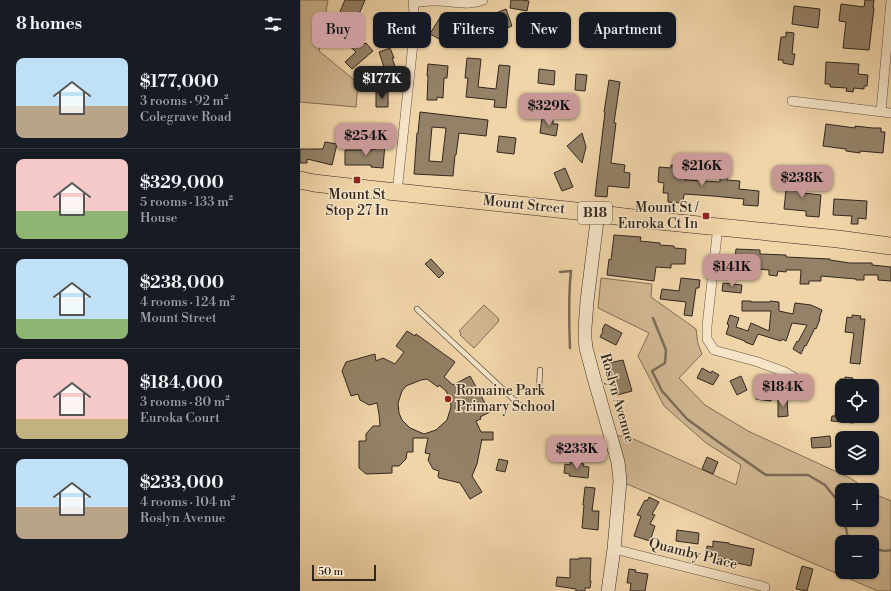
<!DOCTYPE html>
<meta charset="utf-8">
<style>
body{margin:0;font-family:"Libre Bodoni",serif;background:#242831;color:#f1f3f6;height:100vh;display:flex;flex-direction:column;font-size:15px;white-space:nowrap}
*{box-sizing:border-box;margin:0}
p{font-size:13px;color:#9ea1a6}
.icon{flex:none;width:22px;height:22px;fill:none;stroke:currentColor;stroke-width:2;stroke-linecap:round;stroke-linejoin:round}
.map{position:relative;flex:1;overflow:hidden}
.details{display:flex;flex-direction:column;background:#171b24;width:300px}
.details>*{flex:none}
.hud{position:absolute;left:12px;top:12px;width:380px;height:36px;display:flex;gap:8px}
.fabs{position:absolute;left:535px;top:379px;display:grid;gap:8px}
.fabs a{display:grid;place-items:center;width:44px;height:44px;border-radius:8px;background:#171b24;box-shadow:0 1px 3px #0004;font-size:20px}
.scale{position:absolute;left:12px;bottom:10px;width:64px;box-sizing:border-box;padding-left:4px;border:2px solid #31271f;border-top:0;font-size:11px;line-height:14px;white-space:nowrap;color:#31271f;-webkit-text-stroke:3px #f5e4c7;paint-order:stroke}
.price{position:absolute;translate:-50% -34px;padding:0 9px;border-radius:8px;background:#c59692;color:#111;font-size:13px;line-height:26px;filter:drop-shadow(0 1px 2px #0008)}
.price::after{content:'';position:absolute;left:50%;top:24px;width:12px;height:9px;margin-left:-6px;background:inherit;clip-path:polygon(0 0,100% 0,50% 100%)}
.price.current{background:#222;color:#fff}
ul{padding:0;list-style:none}
li{display:flex;align-items:center;gap:12px;height:100px;padding:0 16px}
li+li{border-top:1px solid #363941}
li span{display:grid;place-items:center;flex:none;width:112px;height:80px;border-radius:8px;color:#555}
li>.icon{margin-inline-start:auto}
span .icon{width:48px;height:48px;fill:#fffc;stroke-width:1}
li b{font-size:17px}
h2{display:flex;justify-content:space-between;align-items:center;height:48px;padding:0 16px;font-size:17px}
.chip{padding:0 14px;border-radius:8px;background:#171b24;box-shadow:0 1px 3px #0004;font-size:14px;line-height:36px}
.chip.current{background:#c59692;color:#111}
main{display:flex;flex:1;min-height:0}
.map>svg:first-child{display:block}
.green{fill:#d0b792;stroke:#806f58;fill-rule:evenodd}
.lines{fill:none;stroke-linecap:round;stroke-linejoin:round}
.stream{stroke:#7d6c56;stroke-width:2.5}
.building{fill:#948167;stroke:#31271f;fill-rule:evenodd}
.lane-casing{stroke:#615242;stroke-width:6}
.street-casing{stroke:#615242;stroke-width:10}
.secondary-casing{stroke:#31271f;stroke-width:14}
.highway-casing{stroke:#31271f;stroke-width:18}
.lane{stroke:#f5e4c7;stroke-width:4.5}
.street{stroke:#f5e4c7;stroke-width:9}
.secondary{stroke:#f5e4c7;stroke-width:13}
.highway{stroke:#f0d5a9;stroke-width:17}
.poi-dot{fill:#8f2418;stroke:#f5e4c7;stroke-width:1.5}
.labels{text-anchor:middle;dominant-baseline:central;stroke-width:3;stroke-linejoin:round;paint-order:stroke}
.shield{fill:#f5e4c7;stroke:#6c6051;stroke-width:1}
.shield-label{font-size:13px;font-weight:bold;fill:#31271f}
.poi-label{font-size:14px;fill:#31271f;stroke:#f5e4c7}
.street-label{font-size:14px;fill:#31271f;stroke:#f5e4c7}
</style>
<main>
<section class="details">
<h2>8 homes<svg class="icon" aria-label="filters" viewBox="0 0 24 24"><path d="M4 7h16M4 17h16"/><circle cx="9" cy="7" r="2"/><circle cx="15" cy="17" r="2"/></svg></h2>
<ul>
<li><span style="background:linear-gradient(#bfe0f5 60%,#b9a48a 0)"><svg class="icon" aria-label="home" viewBox="0 0 24 24"><path d="M3 11l9-7 9 7M6 9v11h12V9"/></svg></span><div><b>$177,000</b><p>3 rooms · 92 m²</p><p>Colegrave Road</p></div></li>
<li><span style="background:linear-gradient(#f6c9c9 65%,#8fb573 0)"><svg class="icon" aria-label="home" viewBox="0 0 24 24"><path d="M3 11l9-7 9 7M6 9v11h12V9"/></svg></span><div><b>$329,000</b><p>5 rooms · 133 m²</p><p>House</p></div></li>
<li><span style="background:linear-gradient(#bfe0f5 75%,#8fb573 0)"><svg class="icon" aria-label="home" viewBox="0 0 24 24"><path d="M3 11l9-7 9 7M6 9v11h12V9"/></svg></span><div><b>$238,000</b><p>4 rooms · 124 m²</p><p>Mount Street</p></div></li>
<li><span style="background:linear-gradient(#f6c9c9 75%,#c2b280 0)"><svg class="icon" aria-label="home" viewBox="0 0 24 24"><path d="M3 11l9-7 9 7M6 9v11h12V9"/></svg></span><div><b>$184,000</b><p>3 rooms · 80 m²</p><p>Euroka Court</p></div></li>
<li><span style="background:linear-gradient(#bfe0f5 60%,#b9a48a 0)"><svg class="icon" aria-label="home" viewBox="0 0 24 24"><path d="M3 11l9-7 9 7M6 9v11h12V9"/></svg></span><div><b>$233,000</b><p>4 rooms · 104 m²</p><p>Roslyn Avenue</p></div></li>
</ul>
</section>
<div class="map">
<svg width="591" height="591" viewBox="0 0 591 591">
<rect width="100%" height="100%" fill="#f0d5a9"/>
<filter id="stains"><feTurbulence type="fractalNoise" baseFrequency=".005" numOctaves="4"/><feColorMatrix values="0 0 0 0 .2 0 0 0 0 .09 0 0 0 0 .02 0 0 0 .5 -.17"/></filter>
<radialGradient id="worn" r=".72"><stop offset=".6" stop-color="#630" stop-opacity="0"/><stop offset="1" stop-color="#630" stop-opacity=".3"/></radialGradient>
<!-- green -->
<path class="green" d="M0,0h28l-9,51 39,32 -2,24 -56,-5z
M301,278l51,6 -1,13 45,32 2,15 4,10 -23,24 26,27 43,26 102,47 18,12h-26v30h30v-27l19,8v90h-13l-258,-110 -9,-45h16l109,49 5,-20 -35,-22 -42,-37 -26,-50 11,-23 -51,-25zM542,542h30v30h-30z
M184,305l15,14 -1,1 1,1 -25,27 -14,-13 1,-2 -2,-2z"/>
<g class="lines">
<!-- stream -->
<path class="stream" d="M260,272l11,-1c-3,26 -2,51 -1,77
M353,318l13,32 -1,13 -13,8 10,20 25,28 30,22 49,34h42l17,10 16,20 1,5
M544,520l5,22
M572,549l14,2 5,-1"/>
</g>
<!-- building -->
<path class="building" d="M45,0h20l-9,21 -17,-7z
M211,0h11l7,1 -2,10 -17,-3z
M565,0h9l-1,8h1l-5,42 -26,-2 3,-26 -7,-1 2,-17 23,3z
M494,6l26,3 -2,19 -26,-4z
M206,9l6,17 -17,7 1,3 -15,7 -3,-5h-24v-10l5,3v-5h12l1,8 27,-13 -3,-8z
M139,19l11,7 -9,14 -11,-6z
M48,28l17,16 1,-1 7,8 -21,18 -7,-7 11,-10 -16,-15z
M486,32l8,1 -2,21h3l-2,11 -10,-2v-3h-5l3,-23h5z
M90,48l4,10h-2l3,8 -10,4 -6,-18z
M167,58l14,1 -3,28 18,2 3,-24 11,1 -4,42 -12,-1 1,-7 -29,-3 2,-19h-3z
M526,62l33,2 -1,10 10,1 -1,11h-3v3l-10,-1 -1,4 -7,-1 1,-3 -17,-1v-3h-5z
M128,64l20,2 -1,12h-3l-1,20 -6,-1v3h-10l1,-24h-1z
M239,69l16,2 -1,14 -16,-2z
M276,74l11,1 -2,16 -10,-1z
M309,80l11,2 -6,41h2l-5,40 14,2 -1,7 6,1 -1,15 -21,-2 -1,11 -12,-1 10,-84h-1z
M76,92h12v15h-12z
M120,112l68,8 -2,16 -27,-3 -3,22h-1l-2,21 -39,-2 3,-41h1zM132,127l14,1 -4,34 -13,-1z
M242,118l11,2v4h5l-2,12 -16,-3z
M526,124l29,4v-2l18,2h8v4h4l-2,21 -23,-2v2l-14,-2v-2l-23,-3z
M282,133l4,14 -4,16 -15,-17z
M199,136l17,2 -2,16 -17,-2z
M25,142l12,2 -5,21 -25,-6v4h-7v-14h23z
M77,143h8l-2,25 -12,-1v-2h-26v-15h27v-1h4z
M379,162h8l-2,18 35,2v-6h7v4l13,1 -1,8 20,2 -1,15 -15,-1 1,-6 -31,-3 -29,-2 -1,9 -15,-1v-9h-5l1,-10 -6,-1 1,-15 12,1v-3l7,1z
M265,168l8,19 -11,4 -8,-18z
M487,180l17,2 -1,11 18,2 -2,22 -13,-1v-5l-22,-2z
M534,199l33,2 -1,18 -8,-1v6h-7l1,-8 -19,-1z
M314,235l27,2 -1,4 20,2v2l14,1v2l12,1 -1,15h-14v4l-15,-1 -2,14 -47,-6 2,-16 2,1z
M436,249l24,1v4l26,1v2l44,2v1l20,3h22v2l19,2v14l-13,-1v-5h-14v5h-8v-1l-35,-3v5h-12v3h-9l1,-14h-15v2l-8,-1 -1,5 -8,-1v-5l-25,-2v2l-18,-2 1,-10 8,1z
M131,259l13,14 -5,5 -14,-14z
M381,278l19,2 -1,8h-3l-4,28 -8,-1 2,-13 -26,-3 2,-10 17,2z
M423,283l19,2 -1,8 -19,-2z
M442,301h9v1h19v-1l9,1v9l14,3 2,-11 16,2 11,5 -3,9h1l-4,10 -1,-1 -9,18 -1,-1 -4,9 -8,-5 4,-8 1,1 9,-17 -15,-2 -6,18 -4,-2 -1,2 -23,-7 -5,11 -8,-3v-1l-19,-7 3,-9 -2,-1 3,-9 9,3 -3,9 12,4 3,-8 18,8 2,-20h-29z
M552,315l9,1 -1,3h5l-5,45 -10,-1 4,-30 -9,-1 2,-15 5,1z
M305,324l17,9 -6,12 -16,-8 3,-6 -1,-1z
M107,331l8,5 1,-2 39,28 -11,15 9,8 17,-9 20,36 -10,5 1,2 -5,2 5,11h12v8h-11v-1l-5,25 -5,12 10,16 -12,7 -10,-16 -21,-5 -1,-2 1,-5 -6,-2 -5,-9 2,-6 -5,-1 3,-15h-15v14h-6l-1,7 -7,7h-7v7l-26,1 -7,-6v-27h7v-7l7,-8h7l-1,-12 -2,-11 -8,2 -9,-5 -2,-6 -7,2 -9,-25 4,-9 29,-8 1,7 7,-3 12,6 9,-12 -8,-6zM127,379l11,8 1,-2 7,6 4,8 1,8 -4,13 -11,10 -12,4 -14,-6 -8,-8 -3,-7 -1,-10 4,-12 4,-5 15,-6z
M323,360l9,31 -15,4 -8,-32z
M402,368l9,5 1,-2 7,4 -6,10 -16,-7z
M441,376l6,14 -10,5 -7,-14z
M545,377l8,1 -1,8h-13l1,-7h5z
M458,388l15,2 -2,11 -15,-2z
M537,397h5v19h12v7l-23,-2 1,-5h3z
M487,399l1,17 -10,1v-17z
M530,436l1,11 -19,1 -1,-10z
M407,457l11,5 -5,12 -11,-5z
M199,459l9,2 -3,11 -9,-2z
M270,462l14,2 -1,2 6,1 -1,11 -19,-2 1,-2 -6,-1 1,-9 5,1z
M285,487l10,1 -3,23h7l-1,19 -16,-2 2,-23h-1z
M349,497l10,5 -7,12 3,1 -5,9 5,2 -5,15 -16,-5 7,-20 -4,-1 8,-15 2,1z
M377,530l22,3 -1,11 -22,-3z
M413,541l16,2v1l25,5 -3,17 -19,-4 1,-2 -27,-3 1,-11 6,1z
M279,558h12l-1,23h1l-1,7h-5v3h-9v-2l-20,-3 1,-9 13,1v-19h9z
M502,566l11,3 -6,22 -11,-2z
M329,569l7,1 -1,2 13,2 -3,17h-15l1,-8h-4z"/>
<g class="lines">
<defs>
<path id="lane" d="M117,309l107,100
M239,389l1,-19"/>
<path id="street" d="M114,3c6,-1 12,-2 18,-2 17,-1 35,6 51,-1
M82,25h33
M492,101l99,12
M581,111l10,-110
M97,192l18,-167 -2,-25
M419,227l-2,8 -10,91v13l7,11 44,12 27,10 20,12
M314,549l151,38"/>
<path id="secondary" d="M298,213l-11,88 -2,27v11l1,9 8,30 24,84 2,19 -6,68 -6,42"/>
<path id="highway" d="M0,180l14,3 26,3 236,25 73,9 189,19 53,7"/>
</defs>
<!-- lane casing -->
<use href="#lane" class="lane-casing"/>
<!-- street casing -->
<use href="#street" class="street-casing"/>
<!-- secondary casing -->
<use href="#secondary" class="secondary-casing"/>
<!-- highway casing -->
<use href="#highway" class="highway-casing"/>
<!-- lane -->
<use href="#lane" class="lane"/>
<!-- street -->
<use href="#street" class="street"/>
<!-- secondary -->
<use href="#secondary" class="secondary"/>
<!-- highway -->
<use href="#highway" class="highway"/>
</g>
<!-- markers -->
<g class="poi-dot">
<rect x="53" y="176" width="8" height="8" rx="2"/>
<rect x="402" y="212" width="8" height="8" rx="2"/>
<circle cx="148" cy="399" r="4"/>
</g>
<g class="labels">
<!-- shield labels -->
<rect class="shield" x="278" y="202" width="34" height="22" rx="3"/>
<g class="shield-label">
<text x="295" y="213">B18</text>
</g>
<!-- poi labels -->
<g class="poi-label">
<text x="57" y="195">Mount St<tspan x="57" dy="16">Stop 27 In</tspan></text>
<text x="398" y="208" text-anchor="end">Mount St /<tspan x="398" dy="16">Euroka Ct In</tspan></text>
<text x="156" y="391" text-anchor="start">Romaine Park<tspan x="156" dy="16">Primary School</tspan></text>
</g>
<!-- street labels -->
<g class="street-label">
<text transform="translate(224 205) rotate(6)">Mount Street</text>
<text transform="translate(317 398) rotate(74)">Roslyn Avenue</text>
<text transform="translate(393 554) rotate(14)">Quamby Place</text>
</g>
</g>
<rect width="100%" height="100%" filter="url(#stains)"/>
<rect width="100%" height="100%" fill="url(#worn)"/>
</svg>
<div class="fabs">
<a><svg class="icon" aria-label="locate" viewBox="0 0 24 24"><circle cx="12" cy="12" r="6"/><path d="M12 2v4M12 18v4M2 12h4M18 12h4"/></svg></a>
<a><svg class="icon" aria-label="layers" viewBox="0 0 24 24"><path d="M12 4l9 5-9 5-9-5zM3 14l9 5 9-5"/></svg></a>
<a>+</a>
<a>−</a>
</div>
<div class="scale">50 m</div>
<b class="price current" style="left:82px;top:100px">$177K</b>
<b class="price" style="left:249px;top:127px">$329K</b>
<b class="price" style="left:66px;top:157px">$254K</b>
<b class="price" style="left:402px;top:187px">$216K</b>
<b class="price" style="left:502px;top:199px">$238K</b>
<b class="price" style="left:432px;top:288px">$141K</b>
<b class="price" style="left:483px;top:408px">$184K</b>
<b class="price" style="left:277px;top:470px">$233K</b>
<div class="hud">
<a class="chip current">Buy</a>
<a class="chip">Rent</a>
<a class="chip">Filters</a>
<a class="chip">New</a>
<a class="chip">Apartment</a>
</div>
</div>
</main>
